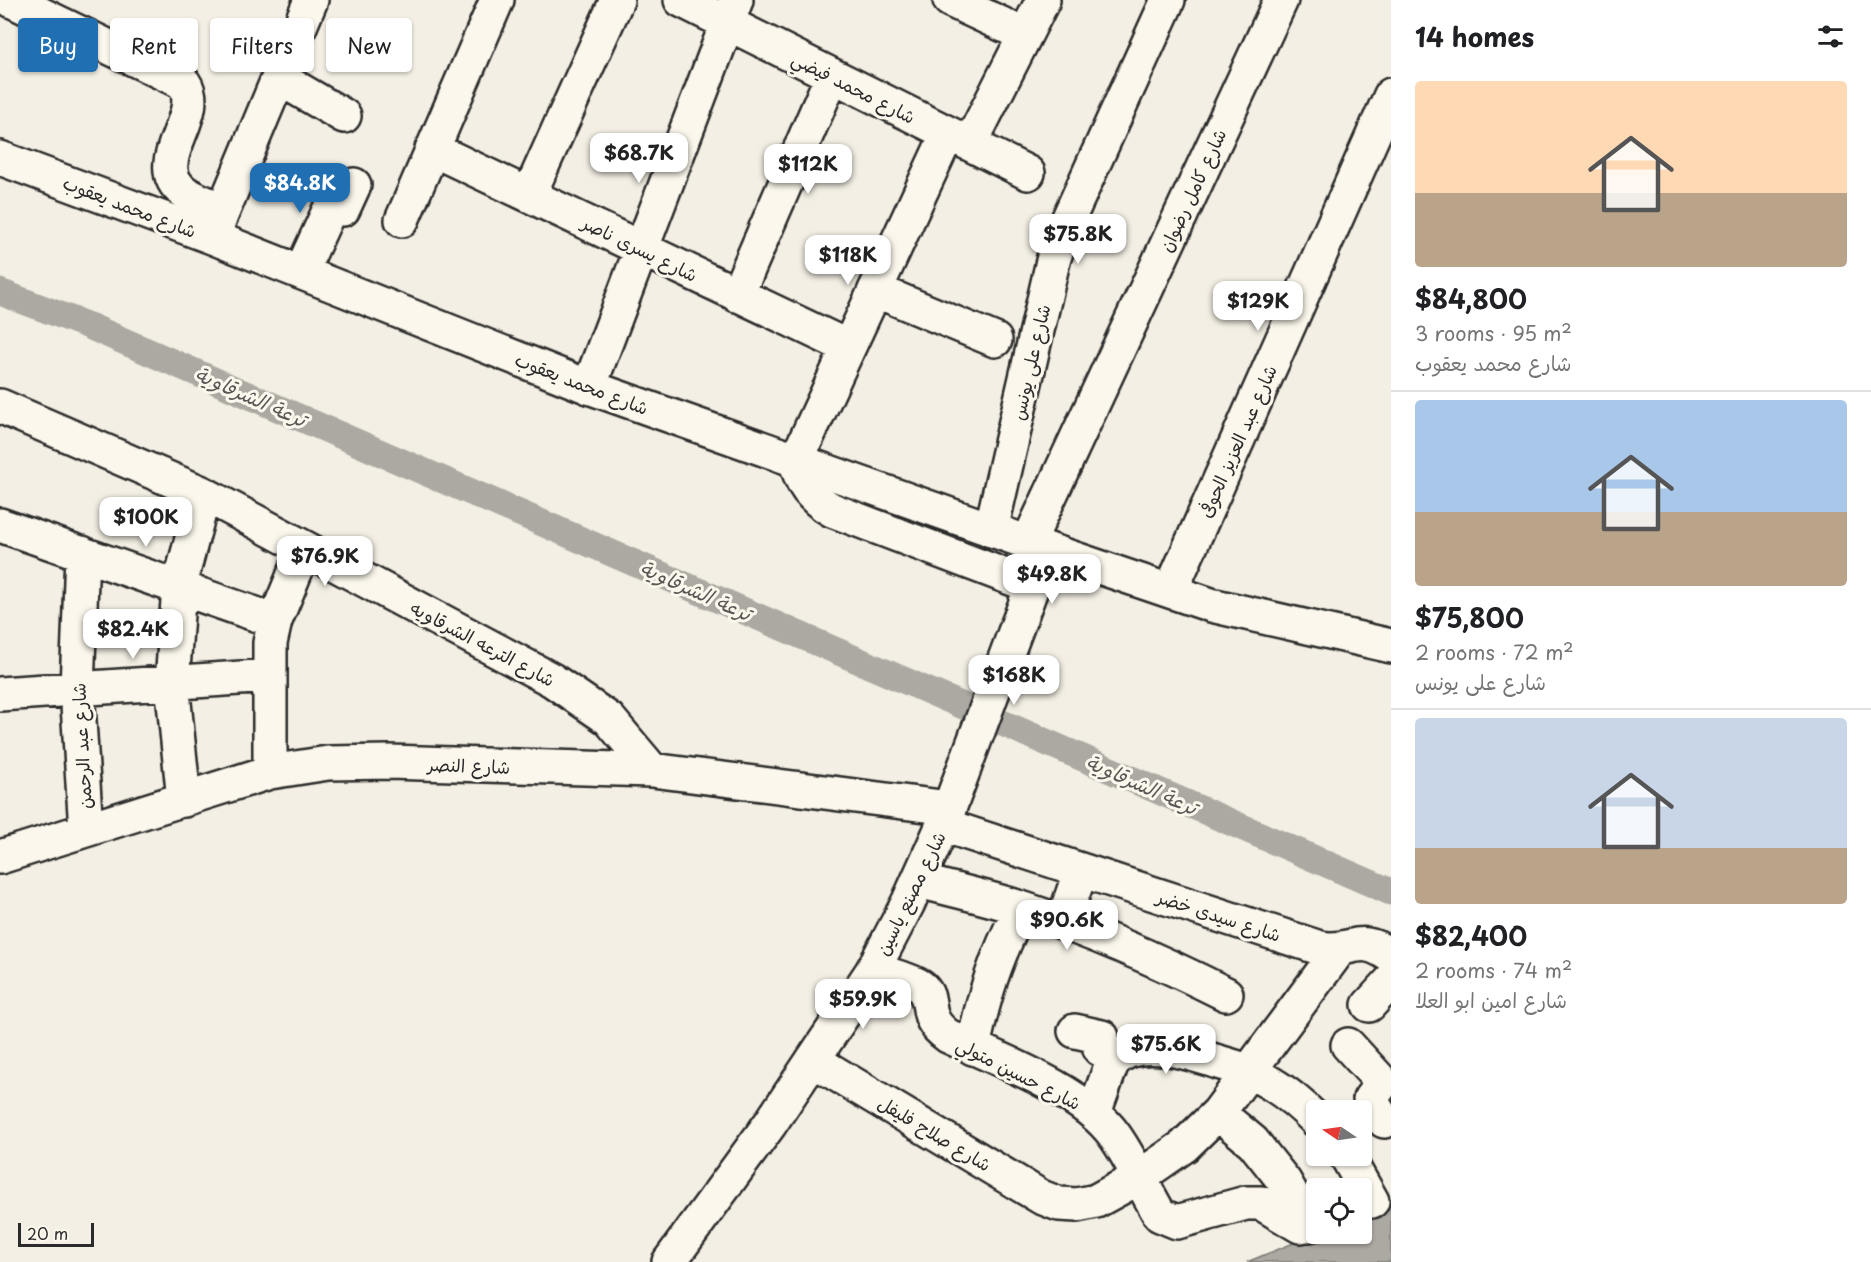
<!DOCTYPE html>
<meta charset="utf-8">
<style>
body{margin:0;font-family:"Playpen Sans","Playpen Sans Arabic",sans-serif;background:#f6f6f6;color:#202124;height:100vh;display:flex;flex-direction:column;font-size:22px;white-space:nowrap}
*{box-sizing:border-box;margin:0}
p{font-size:20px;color:#757577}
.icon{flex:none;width:33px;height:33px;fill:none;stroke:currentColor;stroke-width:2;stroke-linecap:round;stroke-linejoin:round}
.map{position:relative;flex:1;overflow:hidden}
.side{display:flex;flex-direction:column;background:#fff;width:480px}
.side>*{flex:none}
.banner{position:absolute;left:18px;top:18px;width:570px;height:54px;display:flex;gap:12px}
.needle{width:39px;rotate:283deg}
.buttons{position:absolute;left:1306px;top:1100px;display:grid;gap:12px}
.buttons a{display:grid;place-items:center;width:66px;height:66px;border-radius:6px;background:#fff;box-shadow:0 2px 4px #0004;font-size:30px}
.scale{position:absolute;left:18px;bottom:15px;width:76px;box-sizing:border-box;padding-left:6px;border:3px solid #2b2b2b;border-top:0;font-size:16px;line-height:21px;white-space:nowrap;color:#2b2b2b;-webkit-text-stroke:4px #fbf7ec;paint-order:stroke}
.price{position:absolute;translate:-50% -51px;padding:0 14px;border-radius:12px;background:#fff;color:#222;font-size:20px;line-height:39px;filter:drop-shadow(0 2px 3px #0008)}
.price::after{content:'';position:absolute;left:50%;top:36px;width:18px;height:14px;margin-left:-9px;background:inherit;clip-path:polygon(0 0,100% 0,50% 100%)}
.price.on{background:#1f6fb2;color:#fff}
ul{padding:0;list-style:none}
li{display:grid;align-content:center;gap:12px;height:318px;padding:0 24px}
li+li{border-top:2px solid #e0e0e0}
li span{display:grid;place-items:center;height:186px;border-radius:6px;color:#555}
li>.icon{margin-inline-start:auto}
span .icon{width:108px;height:108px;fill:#fffc;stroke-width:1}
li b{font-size:26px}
h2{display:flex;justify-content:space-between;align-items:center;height:72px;padding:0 24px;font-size:26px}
.chip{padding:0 21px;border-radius:6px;background:#fff;box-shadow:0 2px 4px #0004;font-size:21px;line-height:54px}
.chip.on{background:#1f6fb2;color:#fff}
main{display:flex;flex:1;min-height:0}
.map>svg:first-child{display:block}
.water{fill:#aca9a2;stroke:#787772;stroke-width:1.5}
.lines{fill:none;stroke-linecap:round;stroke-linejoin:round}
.canal{stroke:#aca9a2;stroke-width:27}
.minor-casing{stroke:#2b2b2b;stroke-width:38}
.major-casing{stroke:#2b2b2b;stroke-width:38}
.minor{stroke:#fbf7ec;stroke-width:33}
.major{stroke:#fbf7ec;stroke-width:33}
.labels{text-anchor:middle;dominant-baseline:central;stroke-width:6;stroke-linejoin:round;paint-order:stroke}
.street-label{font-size:18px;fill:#2b2b2b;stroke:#fbf7ec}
.water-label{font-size:20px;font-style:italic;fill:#585755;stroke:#fbf7ec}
</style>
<main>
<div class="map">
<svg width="1391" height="1262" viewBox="0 0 1391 1262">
<rect width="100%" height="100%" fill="#f3efe4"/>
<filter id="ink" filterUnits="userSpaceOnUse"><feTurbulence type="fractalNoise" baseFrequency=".0167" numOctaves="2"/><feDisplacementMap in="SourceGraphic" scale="12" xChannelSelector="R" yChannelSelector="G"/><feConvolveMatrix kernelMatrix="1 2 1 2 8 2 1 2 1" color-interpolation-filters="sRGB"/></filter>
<g filter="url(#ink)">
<!-- water -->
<path class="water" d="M1391,1203v59h-144l71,-29h44v-18z"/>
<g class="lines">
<!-- canal -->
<path class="canal" d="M0,292l89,34 1302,566"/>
<defs>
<path id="minor" d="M11,0l173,83c22,33 -39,80 0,109 11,8 27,13 39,18
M681,0l347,173
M950,0l75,35
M279,78l65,38
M948,133l-152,328c5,23 15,37 36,49l200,76
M970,144l73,-144
M432,149l416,198
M529,195l88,-195
M402,220l95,-220
M215,230l96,-230
M301,272l28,-61 7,-3 7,1 11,-24
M875,290l120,50
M737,295l95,-219
M589,387l147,-387
M0,406l204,88 348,186 57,39 43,51
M0,525l275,96
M991,530l62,-269 9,-28 106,-233
M1028,543l253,-543
M1046,549l165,56 180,41
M82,553l-5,136 9,141
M1171,590l220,-495
M0,694l270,-18
M270,772v-129l5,-22 30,-73
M184,800l-12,-117 7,-96 25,-93
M943,825l377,123c33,6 37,-16 71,8
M0,857l270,-85 58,-9 61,-1 263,8 297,38
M919,881c35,9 71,17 105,28 70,23 136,52 202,85
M1063,922l18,-52
M873,970c12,4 40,10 49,18 14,14 -1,29 26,48 49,23 136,55 167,100 17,24 30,54 45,79l17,7 69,-19h15l39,23 17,-3
M1369,1005l22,-24
M1075,1031l27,6 -2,12 21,6
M1348,1045l32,35v6l-10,13 14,22
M973,1048c11,-55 23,-90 48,-140
M813,1060l228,137 18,7 18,1 19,-4 42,-23 46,-32 34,-33 121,-163
M1094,1113l18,-50c23,-29 77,-10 106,-1 10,3 22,6 31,10 25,11 49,29 68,49
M1218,1113l35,29 31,39 25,44
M1346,1155l26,46"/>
<path id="major" d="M0,158l212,79 377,150 457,162 -103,276 -35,78 -35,67 -103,154 -101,138"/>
</defs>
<!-- minor casing -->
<use href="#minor" class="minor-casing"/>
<!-- major casing -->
<use href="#major" class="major-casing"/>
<!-- minor -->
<use href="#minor" class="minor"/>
<!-- major -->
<use href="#major" class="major"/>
</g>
</g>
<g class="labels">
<!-- street labels -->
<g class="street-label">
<text transform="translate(854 87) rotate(27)">شارع محمد فيضي</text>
<text transform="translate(1192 190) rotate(-65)">شارع كامل رضوان</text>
<text transform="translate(130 206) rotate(21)">شارع محمد يعقوب</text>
<text transform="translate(640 248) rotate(26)">شارع يسرى ناصر</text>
<text transform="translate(1030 362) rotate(-77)">شارع على يونس</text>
<text transform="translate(582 383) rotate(21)">شارع محمد يعقوب</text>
<text transform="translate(1237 441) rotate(-66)">شارع عبد العزيز الحوفى</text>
<text transform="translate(483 643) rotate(28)">شارع الترعه الشرقاويه</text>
<text transform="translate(81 746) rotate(-93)">شارع عبد الرحمن</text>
<text transform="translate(469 765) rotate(2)">شارع النصر</text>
<text transform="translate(910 893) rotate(-64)">شارع مصنع ياسين</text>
<text transform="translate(1219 915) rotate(18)">شارع سيدى خضر</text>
<text transform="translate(1019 1073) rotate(27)">شارع حسين متولي</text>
<text transform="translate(935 1133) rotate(31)">شارع صلاح فليفل</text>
</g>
<!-- water labels -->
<g class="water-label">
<text transform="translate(251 396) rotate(24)">ترعة الشرقاوية</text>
<text transform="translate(696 590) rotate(24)">ترعة الشرقاوية</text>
<text transform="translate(1142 784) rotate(24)">ترعة الشرقاوية</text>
</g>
</g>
</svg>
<div class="buttons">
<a><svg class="needle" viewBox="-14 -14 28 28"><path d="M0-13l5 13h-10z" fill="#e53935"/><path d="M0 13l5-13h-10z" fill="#757577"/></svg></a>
<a><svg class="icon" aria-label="locate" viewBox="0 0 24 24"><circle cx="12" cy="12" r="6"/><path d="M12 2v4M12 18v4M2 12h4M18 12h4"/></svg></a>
</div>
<div class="scale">20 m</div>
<b class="price" style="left:639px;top:184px">$68.7K</b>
<b class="price" style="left:808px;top:195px">$112K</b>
<b class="price on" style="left:300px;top:214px">$84.8K</b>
<b class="price" style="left:1078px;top:265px">$75.8K</b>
<b class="price" style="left:848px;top:286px">$118K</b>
<b class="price" style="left:1258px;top:332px">$129K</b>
<b class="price" style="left:146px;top:548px">$100K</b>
<b class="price" style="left:325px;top:587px">$76.9K</b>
<b class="price" style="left:1052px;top:605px">$49.8K</b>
<b class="price" style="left:133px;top:660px">$82.4K</b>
<b class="price" style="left:1014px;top:706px">$168K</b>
<b class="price" style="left:1067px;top:951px">$90.6K</b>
<b class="price" style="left:863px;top:1030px">$59.9K</b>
<b class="price" style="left:1166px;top:1075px">$75.6K</b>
<div class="banner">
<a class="chip on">Buy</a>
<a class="chip">Rent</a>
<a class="chip">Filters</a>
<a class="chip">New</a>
</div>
</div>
<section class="side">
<h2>14 homes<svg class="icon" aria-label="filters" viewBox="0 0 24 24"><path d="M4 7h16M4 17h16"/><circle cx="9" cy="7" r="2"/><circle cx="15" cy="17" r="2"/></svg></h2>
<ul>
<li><span style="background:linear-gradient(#ffd9b3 60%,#b9a48a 0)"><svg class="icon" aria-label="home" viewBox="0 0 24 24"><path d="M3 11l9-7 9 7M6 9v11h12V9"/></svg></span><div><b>$84,800</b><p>3 rooms · 95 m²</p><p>شارع محمد يعقوب</p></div></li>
<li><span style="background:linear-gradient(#a9c7e8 60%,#b9a48a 0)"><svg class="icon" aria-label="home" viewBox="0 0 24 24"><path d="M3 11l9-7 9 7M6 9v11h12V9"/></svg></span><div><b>$75,800</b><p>2 rooms · 72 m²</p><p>شارع على يونس</p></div></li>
<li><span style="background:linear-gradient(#c9d6e8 70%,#b9a48a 0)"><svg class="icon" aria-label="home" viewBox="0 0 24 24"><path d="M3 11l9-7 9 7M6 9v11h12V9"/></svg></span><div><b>$82,400</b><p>2 rooms · 74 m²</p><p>شارع امين ابو العلا</p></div></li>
</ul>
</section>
</main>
